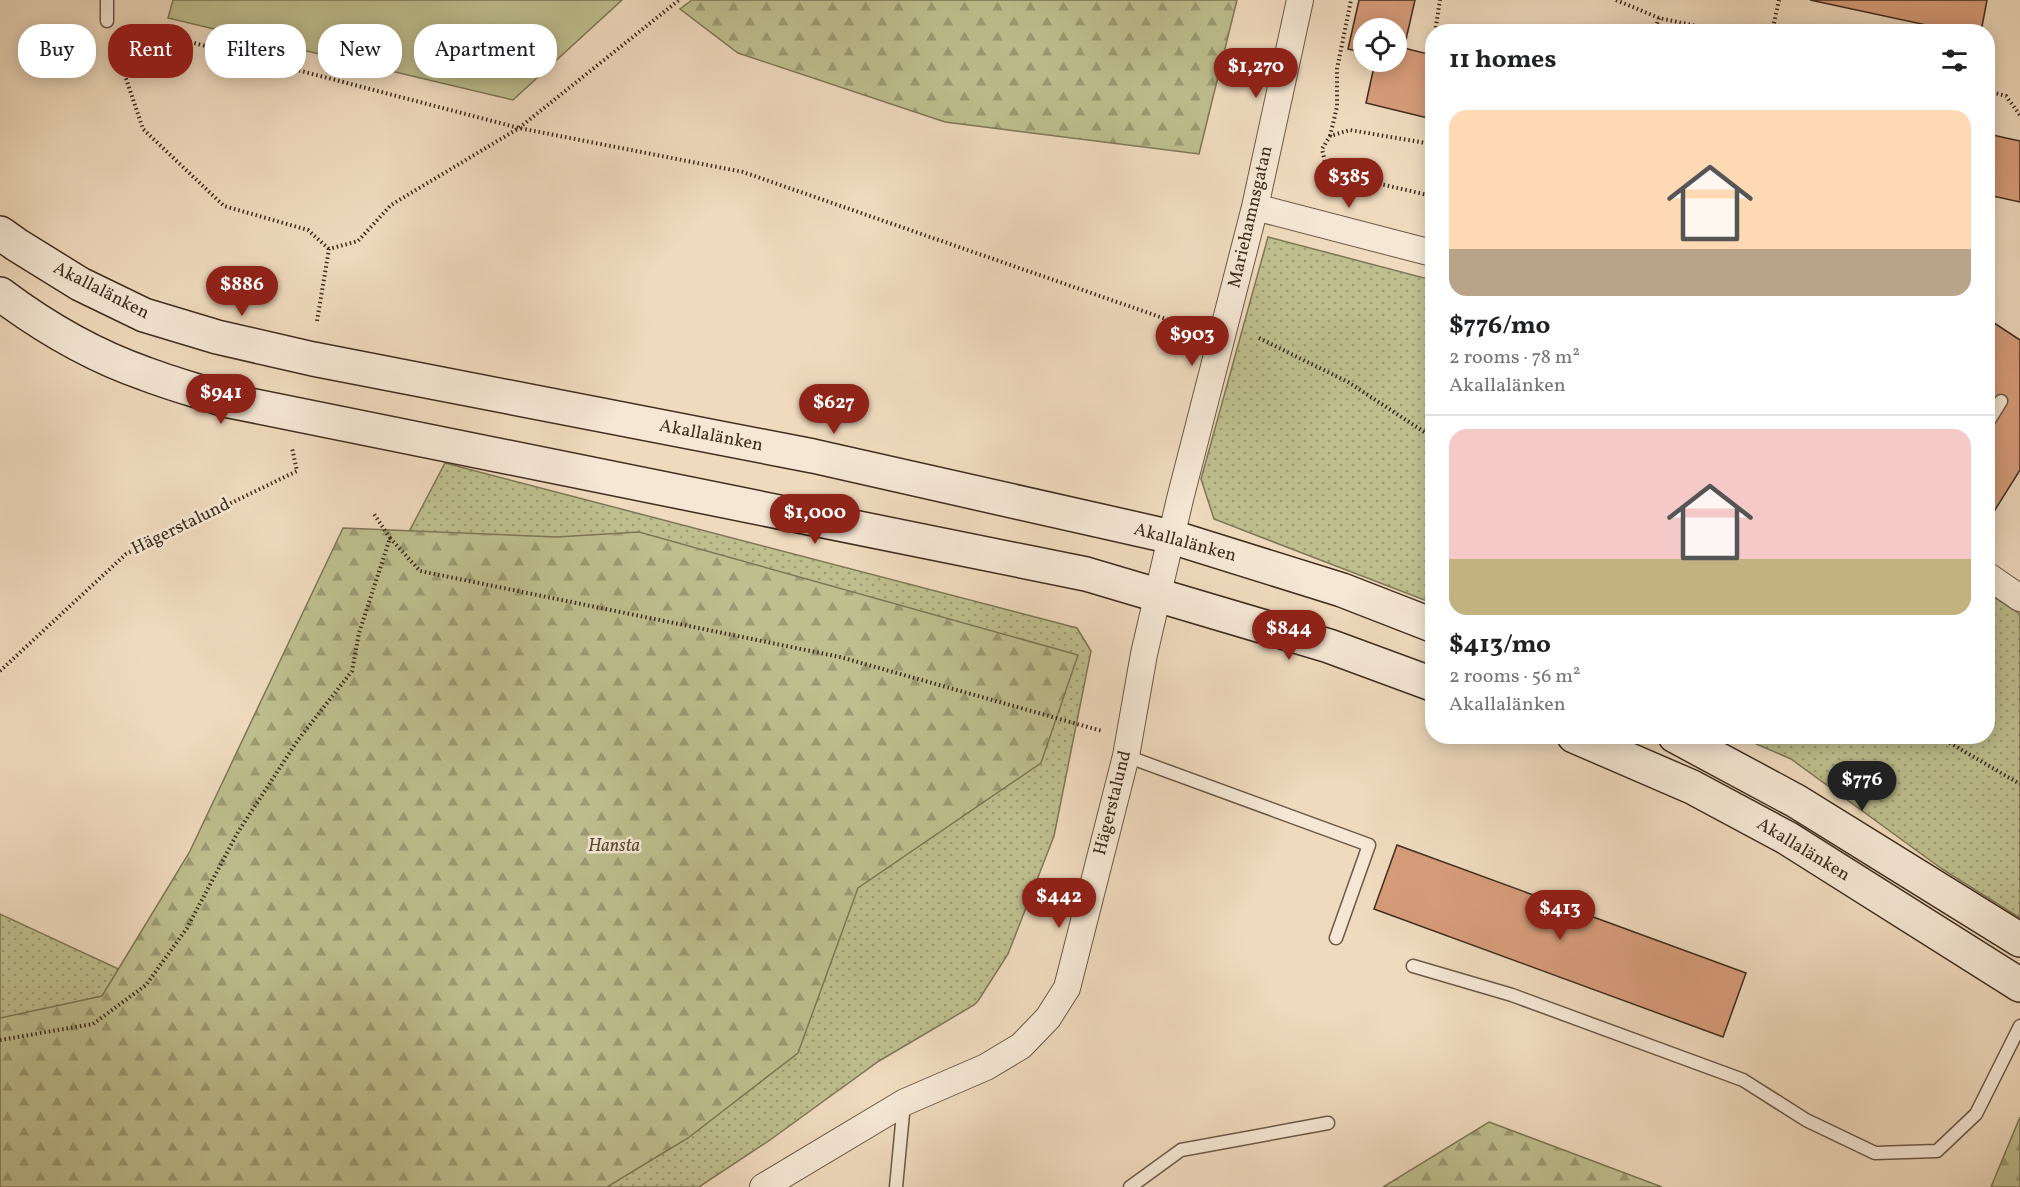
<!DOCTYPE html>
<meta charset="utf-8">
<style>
body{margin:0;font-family:Vollkorn,serif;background:#f6f6f6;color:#202124;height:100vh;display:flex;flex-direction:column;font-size:22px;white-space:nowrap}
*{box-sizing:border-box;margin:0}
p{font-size:20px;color:#757577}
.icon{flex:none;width:33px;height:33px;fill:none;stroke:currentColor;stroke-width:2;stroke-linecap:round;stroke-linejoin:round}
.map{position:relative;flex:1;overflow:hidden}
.drawer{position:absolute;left:1425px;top:24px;width:570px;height:720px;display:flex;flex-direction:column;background:#fff;border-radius:24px;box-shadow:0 3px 15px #0003}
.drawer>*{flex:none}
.guide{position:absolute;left:18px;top:24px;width:570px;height:54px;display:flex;gap:12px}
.tools{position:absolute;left:1353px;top:18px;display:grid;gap:12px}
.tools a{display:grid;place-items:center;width:54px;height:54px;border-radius:50%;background:#fff;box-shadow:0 3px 15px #0003;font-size:30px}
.price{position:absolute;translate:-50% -51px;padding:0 14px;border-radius:21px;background:#8f2418;color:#fff;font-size:20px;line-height:39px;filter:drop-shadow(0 2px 3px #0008)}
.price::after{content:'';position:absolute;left:50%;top:36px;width:18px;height:14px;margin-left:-9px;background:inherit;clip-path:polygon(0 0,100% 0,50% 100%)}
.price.active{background:#222;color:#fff}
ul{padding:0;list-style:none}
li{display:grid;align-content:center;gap:12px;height:318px;padding:0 24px}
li+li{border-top:2px solid #e0e0e0}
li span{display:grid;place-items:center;height:186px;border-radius:18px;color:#555}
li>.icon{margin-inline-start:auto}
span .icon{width:108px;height:108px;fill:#fffc;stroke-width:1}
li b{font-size:26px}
h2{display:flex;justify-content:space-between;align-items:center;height:72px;padding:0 24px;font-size:26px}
.pill{padding:0 21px;border-radius:24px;background:#fff;box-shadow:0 3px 15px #0003;font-size:21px;line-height:54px}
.pill.active{background:#8f2418;color:#fff}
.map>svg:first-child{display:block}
.green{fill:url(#green-dots);stroke:#7e7656;stroke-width:1.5}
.forest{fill:url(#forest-firs);stroke:#7e7656;stroke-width:1.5}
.pitch{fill:#bebe8e;stroke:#7e7656;stroke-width:1.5}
.building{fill:#d79c7a;stroke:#3f2d1e;stroke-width:1.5}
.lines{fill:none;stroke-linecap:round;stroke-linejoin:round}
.service-casing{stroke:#6b5846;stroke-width:15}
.minor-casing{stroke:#6b5846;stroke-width:28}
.secondary-casing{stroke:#3f2d1e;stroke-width:36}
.path{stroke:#3f2d1e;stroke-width:4;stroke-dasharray:1.5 3;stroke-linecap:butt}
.service{stroke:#f5e7d4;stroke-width:12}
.minor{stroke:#f5e7d4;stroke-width:26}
.secondary{stroke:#f5e7d4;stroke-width:33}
.labels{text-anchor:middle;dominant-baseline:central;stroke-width:5;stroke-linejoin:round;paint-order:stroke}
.street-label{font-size:18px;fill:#3f2d1e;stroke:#f5e7d4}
.park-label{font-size:18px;font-style:italic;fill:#584a34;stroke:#f5e7d4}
</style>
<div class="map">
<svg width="2020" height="1187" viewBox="0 0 2020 1187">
<defs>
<pattern id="green-dots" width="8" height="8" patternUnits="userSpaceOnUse" patternTransform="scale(1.5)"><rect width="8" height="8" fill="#bebe8e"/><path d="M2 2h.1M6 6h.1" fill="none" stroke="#9c9b73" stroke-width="1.8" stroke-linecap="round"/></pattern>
<pattern id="forest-firs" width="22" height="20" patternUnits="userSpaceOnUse" patternTransform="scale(1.5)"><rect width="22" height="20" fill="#bebe8e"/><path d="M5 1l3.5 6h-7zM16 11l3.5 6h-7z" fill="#9c9b73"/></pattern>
</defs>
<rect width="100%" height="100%" fill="#efdabd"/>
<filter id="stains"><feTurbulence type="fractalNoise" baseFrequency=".00333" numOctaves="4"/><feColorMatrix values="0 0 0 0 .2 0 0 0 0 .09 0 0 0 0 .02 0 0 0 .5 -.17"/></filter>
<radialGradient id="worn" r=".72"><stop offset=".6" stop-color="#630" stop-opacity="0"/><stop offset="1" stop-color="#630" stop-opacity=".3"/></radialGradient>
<!-- green -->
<path class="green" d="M1268,237l164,43v323l-218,-84 -13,-40z
M445,463l632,165 14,23 -37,185 -46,118 -30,47 -4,4 -95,56 -109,79 -71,47h-699v-273l168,78z
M1988,593l32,21v304l-78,-49 -151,-110 -51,-22 248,-1z"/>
<!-- forest -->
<path class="forest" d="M692,0h545l-38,154 -254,-32 -207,-69 -58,-44z
M343,528l214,9 82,-5 439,123 -37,108 -183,125 -60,165 -110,85 -81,49h-607v-169l102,-22 87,-143z
M2020,1117v70h-29z
M1489,1122l173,65h-279z"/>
<!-- pitch -->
<path class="pitch" d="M173,0h449l-109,100 -345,-82z"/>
<!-- building -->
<path class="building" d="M1359,0h56l-11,48 28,7v64l-66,-16 9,-41h21v-34h-32v25l-16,-4z
M1810,0h177l-6,32h-22z
M1988,134l32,7v61l-32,-7z
M1988,319l32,21v130l-32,51z
M1397,845l349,128 -23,64 -349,-128z"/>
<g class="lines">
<defs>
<path id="service" d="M107,21v-21
M1988,422l13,-21
M1126,756l243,89 -33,93
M1413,966l99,29 231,85 63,40 69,33 62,-2 39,-37 44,-88
M896,1187l8,-84
M1130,1187l51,-37 147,-27"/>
<path id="minor" d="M1255,207l177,46
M1988,576l32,22
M763,1187l142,-85 81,-35 35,-21 27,-28 19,-30 59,-232 18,-102 36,-155 75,-292 45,-207"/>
<path id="secondary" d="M0,233l17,12 63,39 64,31 73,22 96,22 500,97 359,81 170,53 90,35
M0,294c44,33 94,62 146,80 26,10 53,17 79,26l861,174 243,72 103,38
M1574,736l118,51 95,51 233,147
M1675,736l121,65 224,139"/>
</defs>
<!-- service casing -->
<use href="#service" class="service-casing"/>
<!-- minor casing -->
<use href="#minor" class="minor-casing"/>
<!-- secondary casing -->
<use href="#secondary" class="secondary-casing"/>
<!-- path -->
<path class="path" d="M1616,0l43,18 66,14
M129,26l390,102 224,44 446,155
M1435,32l5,-32
M1654,32l5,-14
M1772,32l7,-32
M113,40l30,89 81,77 84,24 21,19
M1988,91l18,5 14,19
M1330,136l7,-29v-38l14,-69
M1432,144l-82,-14 -20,6 -8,13 3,13 8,11 99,23
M317,321l12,-72 29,-8 33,-36 128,-77 160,-128
M1259,338l89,44 84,55
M390,538l30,33 420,86 262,74
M0,671l126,-117 171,-83 -5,-23
M1938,736l82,48
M0,1040l93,-16 53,-39 41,-57 51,-96 60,-92 54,-69 7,-38 31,-95 -16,-24"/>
<!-- service -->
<use href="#service" class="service"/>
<!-- minor -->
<use href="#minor" class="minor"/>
<!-- secondary -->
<use href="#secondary" class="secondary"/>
</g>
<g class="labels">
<!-- street labels -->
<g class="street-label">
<text transform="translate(1251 217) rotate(-77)">Mariehamnsgatan</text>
<text transform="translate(101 291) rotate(27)">Akallalänken</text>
<text transform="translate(711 436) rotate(11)">Akallalänken</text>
<text transform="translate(181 527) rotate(-26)">Hägerstalund</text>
<text transform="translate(1185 543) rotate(15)">Akallalänken</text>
<text transform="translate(1113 803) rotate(-76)">Hägerstalund</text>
<text transform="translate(1803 850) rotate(31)">Akallalänken</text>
</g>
<!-- park labels -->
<g class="park-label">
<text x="614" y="846">Hansta</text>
</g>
</g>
<rect width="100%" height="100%" filter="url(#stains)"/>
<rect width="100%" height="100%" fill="url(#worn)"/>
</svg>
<div class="tools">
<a><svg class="icon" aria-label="locate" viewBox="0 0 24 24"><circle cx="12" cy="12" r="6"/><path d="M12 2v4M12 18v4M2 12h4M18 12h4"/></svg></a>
</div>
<b class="price" style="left:1256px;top:99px">$1,270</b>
<b class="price" style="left:1349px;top:209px">$385</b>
<b class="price" style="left:242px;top:317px">$886</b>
<b class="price" style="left:1192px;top:367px">$903</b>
<b class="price" style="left:221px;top:425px">$941</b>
<b class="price" style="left:834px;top:435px">$627</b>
<b class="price" style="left:815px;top:545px">$1,000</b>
<b class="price" style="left:1289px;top:661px">$844</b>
<b class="price active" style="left:1862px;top:812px">$776</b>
<b class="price" style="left:1059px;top:929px">$442</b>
<b class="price" style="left:1560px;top:941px">$413</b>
<div class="guide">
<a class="pill">Buy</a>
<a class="pill active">Rent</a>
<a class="pill">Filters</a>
<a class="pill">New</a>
<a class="pill">Apartment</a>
</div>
<section class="drawer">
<h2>11 homes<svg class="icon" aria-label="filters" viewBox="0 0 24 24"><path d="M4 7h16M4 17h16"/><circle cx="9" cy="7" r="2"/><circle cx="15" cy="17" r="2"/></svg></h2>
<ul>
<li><span style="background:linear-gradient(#ffd9b3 75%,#b9a48a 0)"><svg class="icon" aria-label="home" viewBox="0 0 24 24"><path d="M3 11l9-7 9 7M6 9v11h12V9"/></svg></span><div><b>$776/mo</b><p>2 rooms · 78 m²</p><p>Akallalänken</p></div></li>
<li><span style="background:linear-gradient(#f6c9c9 70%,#c2b280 0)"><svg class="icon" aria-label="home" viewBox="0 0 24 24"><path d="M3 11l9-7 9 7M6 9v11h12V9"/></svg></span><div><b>$413/mo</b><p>2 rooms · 56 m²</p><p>Akallalänken</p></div></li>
</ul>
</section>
</div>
